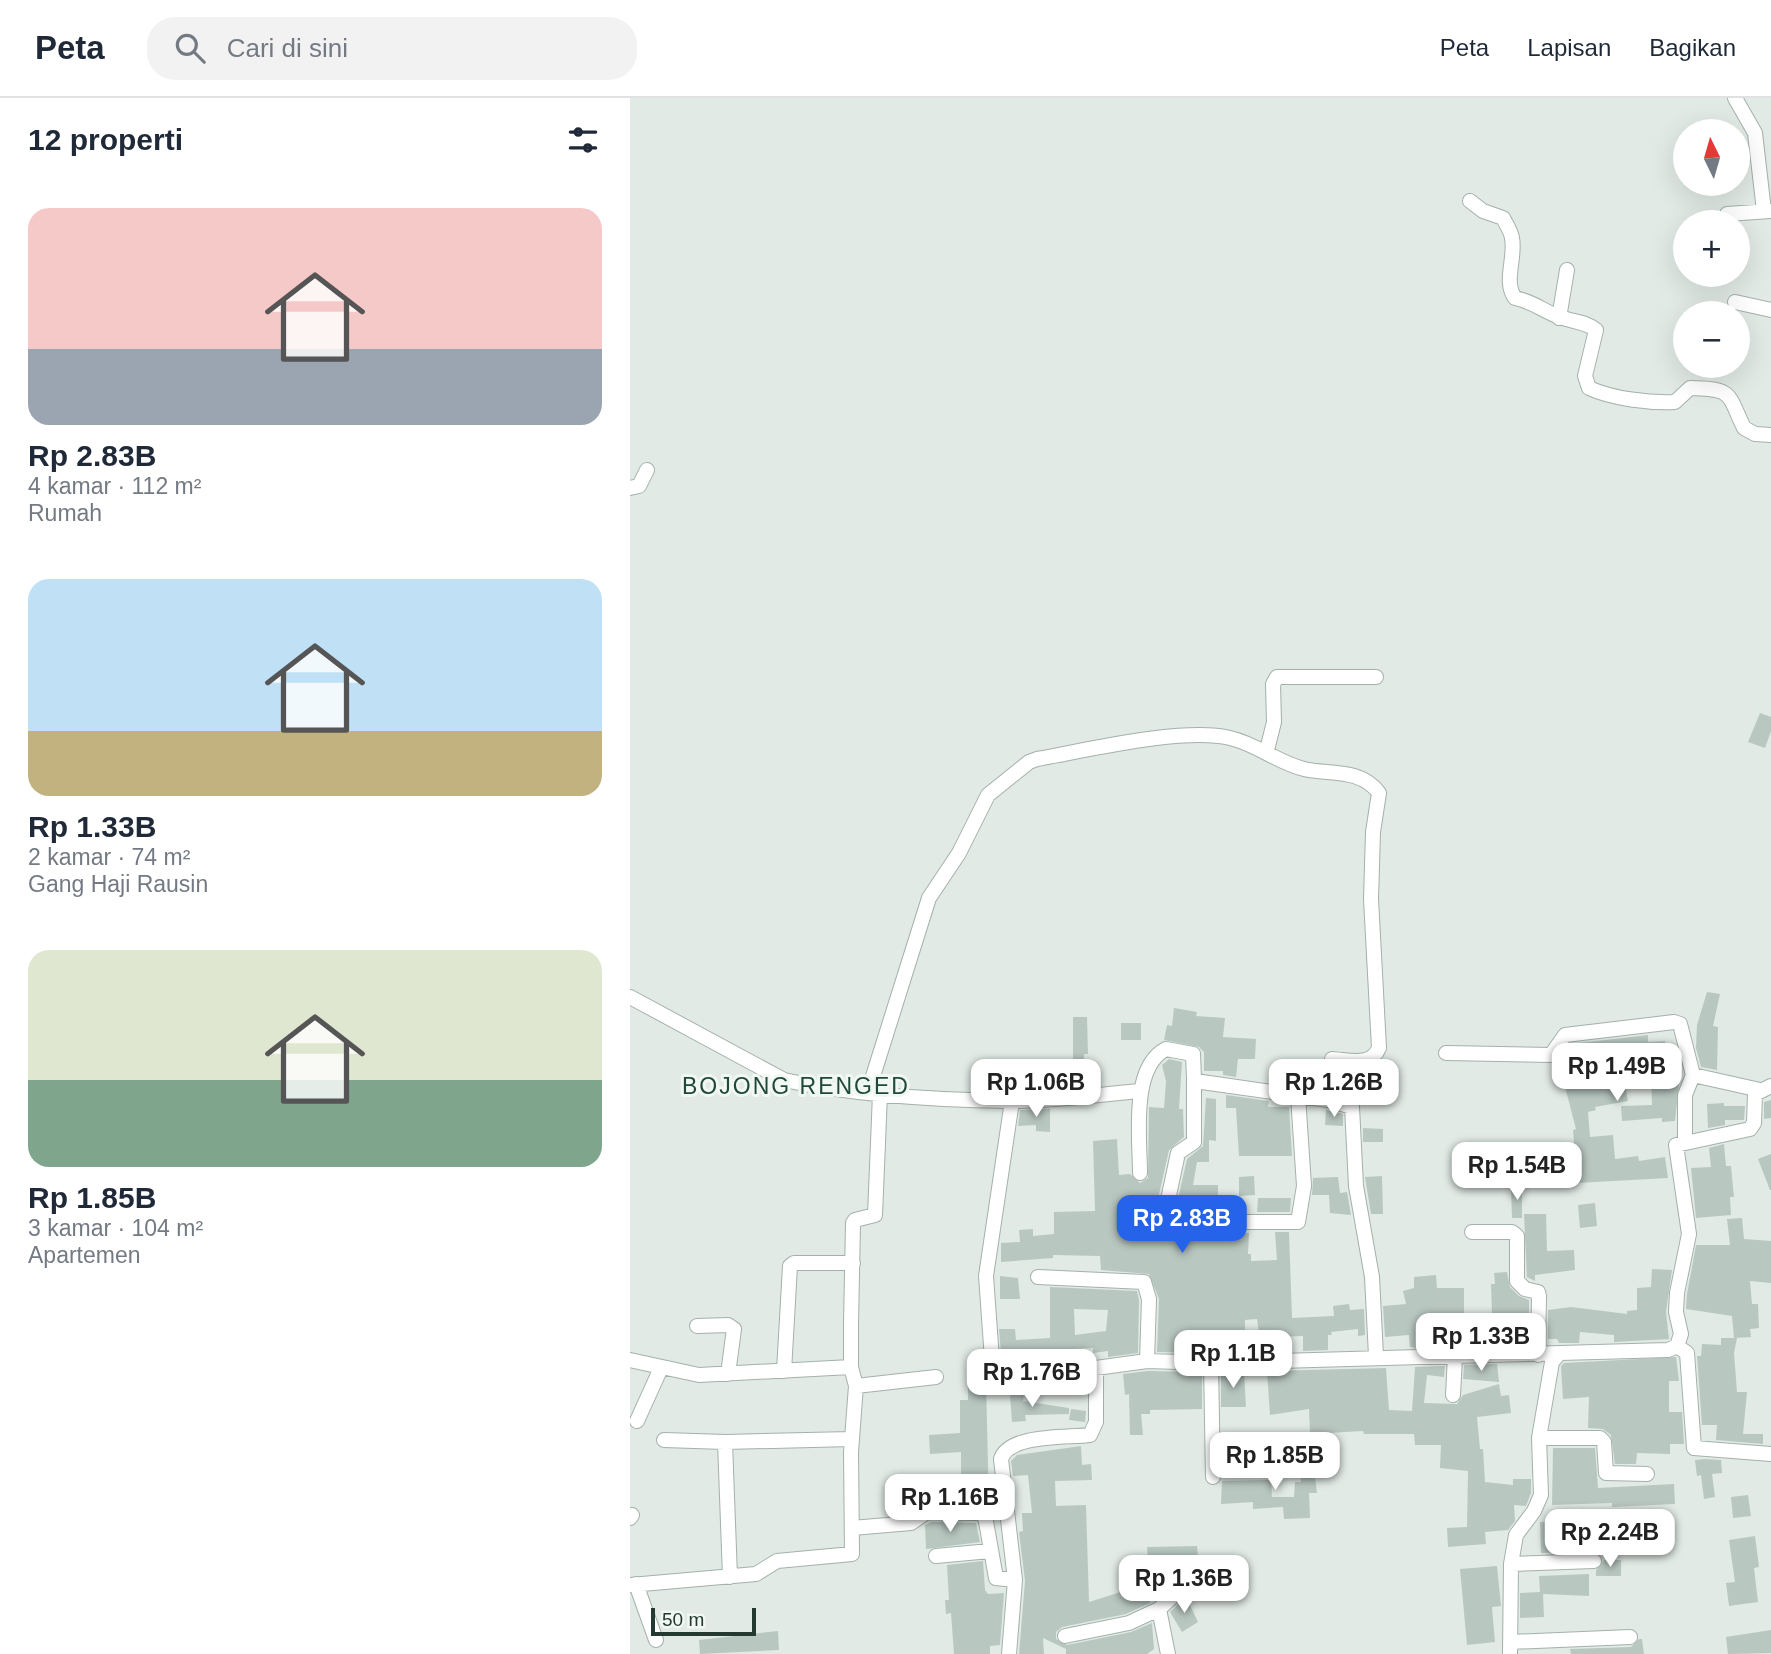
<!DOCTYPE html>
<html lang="id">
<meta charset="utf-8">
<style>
body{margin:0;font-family:Arial,sans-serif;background:#f2f2f3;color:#1f2937;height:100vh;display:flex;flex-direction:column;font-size:26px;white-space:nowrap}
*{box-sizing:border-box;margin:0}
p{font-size:23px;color:#747a83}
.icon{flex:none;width:38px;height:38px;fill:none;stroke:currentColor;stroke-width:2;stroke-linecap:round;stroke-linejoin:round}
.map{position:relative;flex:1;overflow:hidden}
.drawer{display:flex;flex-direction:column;background:#fff;width:630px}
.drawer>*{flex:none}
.needle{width:46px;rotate:355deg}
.controls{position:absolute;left:1043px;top:21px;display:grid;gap:14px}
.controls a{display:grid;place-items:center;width:77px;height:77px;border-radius:50%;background:#fff;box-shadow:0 7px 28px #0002;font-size:35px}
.scale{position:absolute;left:21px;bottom:18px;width:105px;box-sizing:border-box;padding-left:7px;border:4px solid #233931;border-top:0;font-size:19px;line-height:24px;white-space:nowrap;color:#233931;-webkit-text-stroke:5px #f1f7f3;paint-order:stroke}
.price{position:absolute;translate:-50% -60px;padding:0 16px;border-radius:14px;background:#fff;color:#222;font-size:23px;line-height:46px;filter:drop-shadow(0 2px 4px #0008)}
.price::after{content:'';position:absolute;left:50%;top:42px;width:21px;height:16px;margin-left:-10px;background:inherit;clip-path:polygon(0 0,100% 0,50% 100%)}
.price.on{background:#2563eb;color:#fff}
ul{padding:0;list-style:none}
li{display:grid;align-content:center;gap:14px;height:371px;padding:0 28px}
li span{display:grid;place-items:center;height:217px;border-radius:21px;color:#555}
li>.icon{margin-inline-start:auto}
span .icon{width:126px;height:126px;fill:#fffc;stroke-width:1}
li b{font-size:30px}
h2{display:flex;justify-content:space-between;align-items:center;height:84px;padding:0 28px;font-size:30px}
header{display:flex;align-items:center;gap:42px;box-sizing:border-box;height:98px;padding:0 35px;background:#fff;border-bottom:2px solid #e0e1e3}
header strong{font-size:33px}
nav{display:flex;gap:38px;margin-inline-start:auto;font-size:24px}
.search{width:490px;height:63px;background:#f2f2f3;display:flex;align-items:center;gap:18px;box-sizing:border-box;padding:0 24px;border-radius:28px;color:#747a83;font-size:26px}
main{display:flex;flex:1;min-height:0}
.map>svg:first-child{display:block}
.building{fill:#b9c7c1;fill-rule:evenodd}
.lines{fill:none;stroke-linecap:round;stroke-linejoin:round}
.minor-casing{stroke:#a4b1ab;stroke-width:16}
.minor{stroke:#fff;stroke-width:14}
.labels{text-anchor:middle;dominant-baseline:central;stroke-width:6;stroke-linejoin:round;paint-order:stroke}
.quarter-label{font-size:23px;letter-spacing:2px;fill:#20493b;stroke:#f1f7f3}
</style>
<header>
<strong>Peta</strong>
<div class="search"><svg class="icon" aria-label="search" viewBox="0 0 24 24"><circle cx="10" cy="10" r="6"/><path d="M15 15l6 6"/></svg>Cari di sini</div>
<nav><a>Peta</a><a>Lapisan</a><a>Bagikan</a></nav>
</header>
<main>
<section class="drawer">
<h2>12 properti<svg class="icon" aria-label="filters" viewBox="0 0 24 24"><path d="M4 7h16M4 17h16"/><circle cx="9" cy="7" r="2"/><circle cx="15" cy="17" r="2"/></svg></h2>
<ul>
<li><span style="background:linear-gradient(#f6c9c9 65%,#9aa5b1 0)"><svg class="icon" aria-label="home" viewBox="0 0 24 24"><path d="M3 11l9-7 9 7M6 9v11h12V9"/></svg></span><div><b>Rp 2.83B</b><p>4 kamar · 112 m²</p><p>Rumah</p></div></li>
<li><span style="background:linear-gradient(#bfe0f5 70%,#c2b280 0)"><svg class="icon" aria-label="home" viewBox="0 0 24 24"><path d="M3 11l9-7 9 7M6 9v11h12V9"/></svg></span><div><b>Rp 1.33B</b><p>2 kamar · 74 m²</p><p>Gang Haji Rausin</p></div></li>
<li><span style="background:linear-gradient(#dfe7d0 60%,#7fa58c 0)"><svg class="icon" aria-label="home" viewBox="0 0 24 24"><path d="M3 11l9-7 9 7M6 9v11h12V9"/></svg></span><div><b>Rp 1.85B</b><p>3 kamar · 104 m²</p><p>Apartemen</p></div></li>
</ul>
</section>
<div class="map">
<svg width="1141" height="1556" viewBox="0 0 1141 1556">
<rect width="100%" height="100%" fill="#e1eae5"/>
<!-- building -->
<path class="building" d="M1130,615l11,4v14l-6,17 -17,-6z
M1077,894l13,2 -7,32 5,1 -1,43 -16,-3 -5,-19 1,-23z
M544,910l23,4 -1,4 29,2 -2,19 33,2 -1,20h-17l-2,18 -13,-2v-4h-19v-19l-5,-5 -35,-7 3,-15 5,1z
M443,919h14l1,37h-4l-1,33 -28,-1 2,-26 16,1z
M491,925h20v17h-20z
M1018,937v7l17,-1 3,34h12l-5,46 -13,1v-4l-40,3 -1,-15 31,-1 -1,-33 -28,3 5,26 -33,6 1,3 -8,2 2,25 23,-2 2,24 23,-3 1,5 26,-4 3,21 -91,5 -4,-53 3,-1 -11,-42 4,-1 -5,-33 6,-9z
M539,961l13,3 -3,47h4l1,28 -15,13 -14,62 -12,2 -5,7 2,6 22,5 87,1 -1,21h3v7l26,-1 -2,-28h14l3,86 42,-2 -1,-10 16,-2 1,6 14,-1 1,26 -7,1v-7l-27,3 1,3h-4v15l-25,1v-15l-31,1 -6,15h-4l-5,-33 -12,1v30l-20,-1 1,4h-15l-54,-1 2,-53 -10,-25 -48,-4 -1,-14 -47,-1v3l-52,4v-19l19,-1 -1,-12 14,-1v7l21,-2v-22l41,-1 -2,-70 24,-2 2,36 11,-1 10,9 8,-5 1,-71 15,1 2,-27 -4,-16z
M596,997l43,6 -1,6h21l3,49h-53l-3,-48h-10z
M576,1000l10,1v42l-7,-1v22h-12l-4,23h25v27h-43l12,-53 16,-13z
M1141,1002v18l-7,1v-17z
M1094,1005v3h21l-1,14h-19v5l-17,3 -1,-24z
M420,1011v23l-14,-1v-6l-18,1 2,-16z
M696,1012l17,4v12l-18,-1z
M733,1030l20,1v13h-20z
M1094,1046l2,22h5l3,31h-4l1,18 -35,3 -5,-50 20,-1 -2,-19z
M1141,1056v36h-1l-12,-31z
M824,1064h27l-1,14h-26z
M624,1078l1,19 -16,1v-19z
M752,1078l1,38h-12l-6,-37z
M708,1079l2,16 7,-1 4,23 -21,-2 -1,-18h-17l1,-17z
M881,1088h11v32h-10z
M628,1100h33l-1,14h-33z
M965,1105l2,23 -17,2 -2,-23z
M894,1116h22l1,37 27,-1 1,20 -40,5v6l-8,-4z
M1112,1120l2,21 27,2v42l-21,-2 2,23h6l1,24 -9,1 1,8 -17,1 -2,-22 -46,-7 1,-15 9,-49h34l-3,-26z
M1022,1171l20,1 -6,42 3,27 -55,3v-7l-34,-3 -1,11h-20l-2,-4h-9v-29l23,-3 56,7v-3l10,-1v-22l14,-1z
M877,1174l3,15 9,9 10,4v36l-20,1v-7l-35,3 1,5 -33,1v8l-25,1 -7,-1 -1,-12 -24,2 -2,-31 23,-2 -3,-13 11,-3v-11l22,-2 1,13h27v28l28,-1 -1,-31h4l-1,-11z
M370,1178l18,2 2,21h-20z
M420,1189l87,4 2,9 -1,53 -30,4v-6l-15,2v-5l-23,1 -37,4 -2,10h-12v-12l-18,2 -2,-24h16l1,11 34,-2zM444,1211l34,1 -2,21 -31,4z
M1091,1240h16l-3,15 3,39h10l-4,42h20v10l-47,-4 1,-15h-15l-5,-69h4l1,-12 19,1z
M1046,1259l3,24h-10v31h13l2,32h-14v10l-33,-1 -1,11h-21l-4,-29 -8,-6 -15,-1 1,-31 -26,2 -2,-33 3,-3z
M867,1266l2,18 -36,-3 1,-14z
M815,1268l-1,11 -17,-2 -3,28 33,1 6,-9 36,-11 2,12 8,-1 2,18 -34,4 3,32h3l2,33 28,3v-6h18v14l-5,13 -12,-1 1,16 -7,9 -23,2 1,12 -38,3 -1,-19 20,-1 1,-56 -28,-3 1,-23h-26l-1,-11h-50l-1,-3 -53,3 -1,-25 -39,6 -3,-44 119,-3 3,42 23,1 3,-44z
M518,1273l54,1v37l-52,1v4h-9l2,21h-13l-1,-41 -4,1 -2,-21z
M591,1274h23l2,35h-25z
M440,1280l16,1v12l-17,-1z
M338,1285h18l3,122 -58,-3 -1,-25 31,-1v-24l-31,2 -1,-19 31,-2v-33h8z
M380,1296h14l-1,7 46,7v6l-44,1 1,6 -14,1z
M441,1311l15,2 -1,11 -16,-2z
M451,1348l1,19 9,-1 1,16 -37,1 1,25 30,-1 3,97 35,-11 -5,-25 29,-6 -1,-13 50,-1 2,23 -33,6 2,9 -19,3 1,16 -24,11 -64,13 -6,5v7l11,6 64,-13 21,-9 2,26 -7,5h-81v-5l-23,-11 1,16h-25l6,-73 -6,-49 4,-1 -1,-18h10l-4,-38 -15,1 -2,-15 6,-6z
M923,1350h42l3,40 76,-4 1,20 -63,3v-4l-60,2z
M682,1355l5,40h-8l1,25 -26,1 -1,-12 -30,2v-7l-32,2 1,-23 49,-1 1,17h22l1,-15h6l-2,-28z
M1075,1361l16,1 1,13 -10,1 3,23 -11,2 -3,-24 -4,1 -2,-16z
M1118,1397l3,21 -18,2 -2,-21z
M302,1424l44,1 4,19 -54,7 -1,-24z
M910,1424h18v15l38,-1 1,15 -56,2z
M1125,1438l4,31 -5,1 4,34 -29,4 -3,-23 9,-1 -6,-42z
M974,1462h17v16h-25v-6z
M353,1463l2,29 3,4 16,-1 -4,52 -10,1v8h-36l-3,-41 -5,1 -1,-14h4l-2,-35z
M867,1468l4,40 -9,1 3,35 -28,3 -7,-76z
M959,1476v22l-46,-2 1,23 -24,1v-25l20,-1 -1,-16z
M556,1499l12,25 -16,10 -12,-20z
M1141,1532v23l-43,1 -2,-17z
M148,1533l1,19 -79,4 -1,-14z
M1009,1541h3l2,15h-73l-1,-5 61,-2z"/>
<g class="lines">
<defs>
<path id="minor" d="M1105,0l20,35 9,78
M840,103l13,10 20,7c3,6 8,13 9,20 4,19 -9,44 3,60 20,4 30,15 48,20 11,4 24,4 33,12l-11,46 4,12c24,11 60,15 86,14l15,-14c44,1 37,5 54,40l11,6 16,1
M1097,116l44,-3
M1105,204l36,8
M929,220l8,-48
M0,390l9,-2 8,-16
M637,652l7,-28 -1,-38 4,-7h99
M0,899l154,83c73,16 152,20 226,21 43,0 87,-6 129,-10
M816,955l105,2 14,-20 109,-13 6,2 13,51 -8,20v46
M1063,977l67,15
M238,994l61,-194 30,-45 29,-58 41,-33 8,-3c51,-9 146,-32 193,-21 27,6 48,25 74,31 25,6 57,-1 75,24l-6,39 -2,67 8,149c-8,19 -30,12 -47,11
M510,1075c0,-33 -10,-106 26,-124l27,5 1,25 8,3 126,18 24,7 4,79 16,91 4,79
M518,1124h150l6,-36 -6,-90
M533,1125l15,-70 16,-11v-63
M842,1134h40l5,4v45l8,8 13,3 1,4 -1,59
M408,1179l106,5 5,17 -2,62
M67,1228l31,-1 6,4 -6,45
M1047,1248l10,7 7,95 77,6
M0,1262l69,15 152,-8
M411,1265l55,5 51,-7 64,2 457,-13 9,-4 4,-12 -5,-22 1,-19 12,-59 -13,-89 74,-16 4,-6 1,-29 16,-8
M581,1265l2,114
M154,1273l6,-105 4,-3h59
M363,1275l-7,-97 26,-175
M226,1288l80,-9
M823,1297l2,-39
M7,1323l24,-53
M909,1340h61l4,4 2,31 41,1
M34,1342l61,2 127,-3
M95,1344l5,135
M0,1420l2,-3
M222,1430l59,-5 16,-11 52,1 6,3 11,62 19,2 -6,74
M306,1458l54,-5
M881,1466l83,-3
M385,1482l-14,-121c8,-25 65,-21 89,-24l6,-13v-54
M6,1486l20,56
M0,1487l126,-11 21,-13 75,-7 -1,-102 5,-66 -5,-19v-43l2,-101 2,-3 20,-5 5,-121
M435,1538l64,-13 30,-14
M880,1544l120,-5
M538,1556l-9,-45 24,-22 24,-11
M880,1556l1,-90 5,-29 18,-24 7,-16 -2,-57 13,-76 6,-7"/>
</defs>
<!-- minor casing -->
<use href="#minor" class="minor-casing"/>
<!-- minor -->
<use href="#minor" class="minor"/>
</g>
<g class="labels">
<!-- quarter labels -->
<g class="quarter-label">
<text x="166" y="988">BOJONG RENGED</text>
</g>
</g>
</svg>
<div class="controls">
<a><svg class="needle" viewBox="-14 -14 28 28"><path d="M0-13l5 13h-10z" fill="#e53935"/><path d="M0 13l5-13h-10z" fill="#747a83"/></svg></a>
<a>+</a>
<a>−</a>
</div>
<div class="scale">50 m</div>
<b class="price" style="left:987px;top:1005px">Rp 1.49B</b>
<b class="price" style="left:406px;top:1021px">Rp 1.06B</b>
<b class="price" style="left:704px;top:1021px">Rp 1.26B</b>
<b class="price" style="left:887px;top:1104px">Rp 1.54B</b>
<b class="price on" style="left:552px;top:1157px">Rp 2.83B</b>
<b class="price" style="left:851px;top:1275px">Rp 1.33B</b>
<b class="price" style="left:603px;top:1292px">Rp 1.1B</b>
<b class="price" style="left:402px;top:1311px">Rp 1.76B</b>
<b class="price" style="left:645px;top:1394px">Rp 1.85B</b>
<b class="price" style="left:320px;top:1436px">Rp 1.16B</b>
<b class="price" style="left:980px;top:1471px">Rp 2.24B</b>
<b class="price" style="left:554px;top:1517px">Rp 1.36B</b>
</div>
</main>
